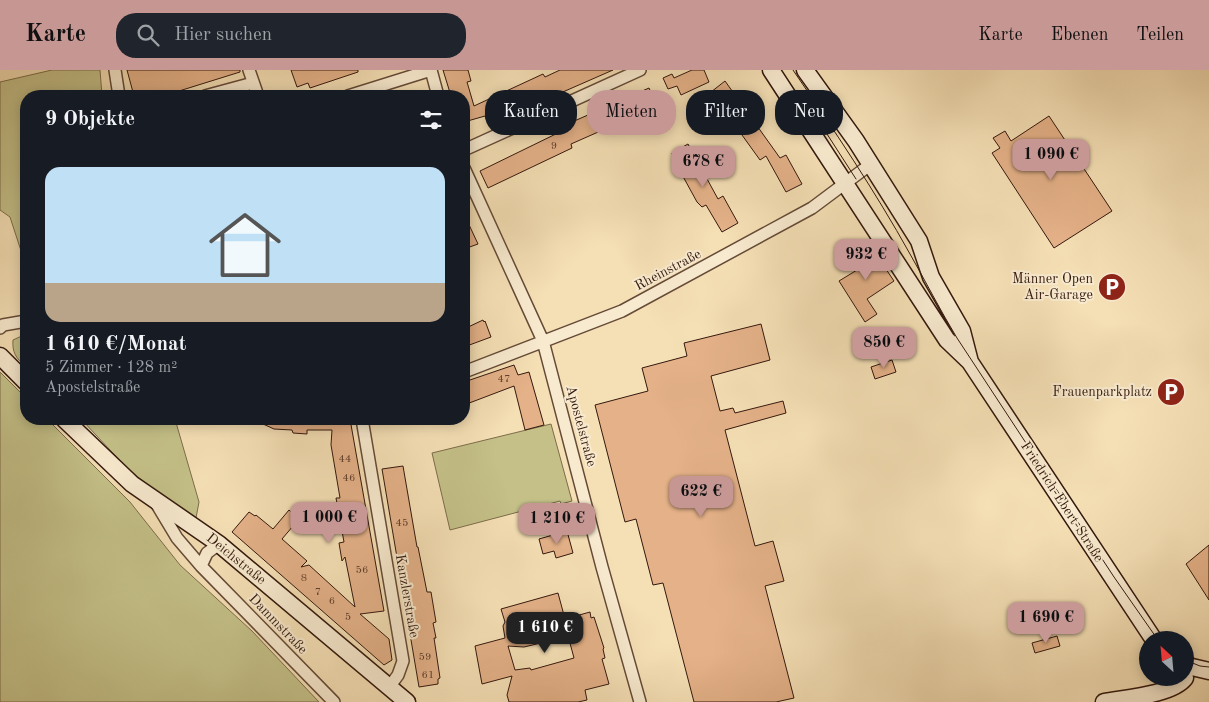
<!DOCTYPE html>
<html lang="de">
<meta charset="utf-8">
<style>
body{margin:0;font-family:"Old Standard TT",serif;background:#20242c;color:#f1f3f6;height:100vh;display:flex;flex-direction:column;font-size:19px;white-space:nowrap}
*{box-sizing:border-box;margin:0}
p{font-size:16px;color:#9ea1a6}
.icon{flex:none;width:28px;height:28px;fill:none;stroke:currentColor;stroke-width:2;stroke-linecap:round;stroke-linejoin:round}
.map{position:relative;flex:1;overflow:hidden}
.details{position:absolute;left:20px;top:20px;width:450px;height:335px;display:flex;flex-direction:column;background:#171b24;border-radius:20px;box-shadow:0 2px 12px #0003}
.details>*{flex:none}
.guide{position:absolute;left:485px;top:20px;width:475px;height:45px;display:flex;gap:10px}
.needle{width:32px;rotate:334deg}
.controls{position:absolute;left:1139px;top:561px;display:grid;gap:10px}
.controls a{display:grid;place-items:center;width:55px;height:55px;border-radius:50%;background:#171b24;box-shadow:0 2px 12px #0003;font-size:25px}
.price{position:absolute;translate:-50% -42px;padding:0 11px;border-radius:10px;background:#c59692;color:#111;font-size:16px;line-height:32px;filter:drop-shadow(0 1px 2px #0008)}
.price::after{content:'';position:absolute;left:50%;top:30px;width:15px;height:11px;margin-left:-8px;background:inherit;clip-path:polygon(0 0,100% 0,50% 100%)}
.price.active{background:#222;color:#fff}
ul{padding:0;list-style:none}
li{display:grid;align-content:center;gap:10px;height:265px;padding:0 25px}
li span{display:grid;place-items:center;height:155px;border-radius:15px;color:#555}
li>.icon{margin-inline-start:auto}
span .icon{width:90px;height:90px;fill:#fffc;stroke-width:1}
li b{font-size:21px}
h2{display:flex;justify-content:space-between;align-items:center;height:60px;padding:0 25px;font-size:21px}
.tag{padding:0 18px;border-radius:20px;background:#171b24;box-shadow:0 2px 12px #0003;font-size:18px;line-height:45px}
.tag.active{background:#c59692;color:#111}
header{display:flex;align-items:center;gap:30px;box-sizing:border-box;height:70px;padding:0 25px;background:#c59692;color:#111}
header strong{font-size:24px}
nav{display:flex;gap:28px;margin-inline-start:auto;font-size:18px}
.search{width:350px;height:45px;background:#20242c;display:flex;align-items:center;gap:12px;box-sizing:border-box;padding:0 18px;border-radius:20px;color:#9ea1a6;font-size:19px}
.map>svg:first-child{display:block}
.green{fill:#c4c088;stroke:#7c6c4a}
.building{fill:#e4b188;stroke:#33180d;fill-rule:evenodd}
.lines{fill:none;stroke-linecap:round;stroke-linejoin:round}
.street-casing{stroke:#644a37;stroke-width:14}
.secondary-casing{stroke:#33180d;stroke-width:19}
.street{stroke:#f8eacf;stroke-width:11}
.secondary{stroke:#f8eacf;stroke-width:16}
.tram{stroke:#33180d;stroke-width:1}
.labels{text-anchor:middle;dominant-baseline:central;stroke-width:4;stroke-linejoin:round;paint-order:stroke}
.number-label{font-size:11px;fill:#5f3e2c}
.street-label{font-size:14px;fill:#33180d;stroke:#f8eacf}
.poi-label{font-size:14px;fill:#33180d;stroke:#f8eacf;text-anchor:end}
</style>
<header>
<strong>Karte</strong>
<div class="search"><svg class="icon" aria-label="search" viewBox="0 0 24 24"><circle cx="10" cy="10" r="6"/><path d="M15 15l6 6"/></svg>Hier suchen</div>
<nav><a>Karte</a><a>Ebenen</a><a>Teilen</a></nav>
</header>
<div class="map">
<svg width="1209" height="632" viewBox="0 0 1209 632">
<rect width="100%" height="100%" fill="#f5dfb5"/>
<filter id="stains"><feTurbulence type="fractalNoise" baseFrequency=".004" numOctaves="4"/><feColorMatrix values="0 0 0 0 .2 0 0 0 0 .09 0 0 0 0 .02 0 0 0 .5 -.17"/></filter>
<radialGradient id="worn" r=".72"><stop offset=".6" stop-color="#630" stop-opacity="0"/><stop offset="1" stop-color="#630" stop-opacity=".3"/></radialGradient>
<!-- green -->
<path class="green" d="M52,0h48l2,26h-76v170l-16,-49 -10,-7v-128z
M26,264v32c-10,-7 -14,-14 -13,-26z
M0,302l26,26v21h21l83,83 50,63 72,66 67,71h-319z
M81,349h94l24,83 -3,16 -38,-24 -32,-27z
M551,354l21,77 -11,3 -1,-3 -110,29 -18,-77z"/>
<!-- building -->
<path class="building" d="M127,0h113v2l-77,24h-29z
M291,0h67v2l-48,16 -2,-5 -11,4z
M443,0h25l3,11 -4,1 7,24 69,-32 2,3 15,-7h53l-89,39 -2,-3 -35,15 -2,-5 -21,6v-26h-13z
M692,0h12l5,12 -28,13 -4,-9 -9,3 -5,-11 9,-4 2,4z
M725,11l55,77 6,-3 16,29 -16,8 -20,-36 -6,4 -49,-68z
M649,18l8,18 -86,38 1,4 -84,40 -8,-17 84,-41 -1,-4z
M1049,46l63,95 -58,37 -62,-95 8,-5 -7,-10 12,-7 6,10z
M688,74l30,55 5,-3 15,27 -16,9 -16,-27 -4,2 -5,-5 -23,-42 -2,-7z
M464,144l14,30 -14,5z
M869,174l25,37 -27,18 10,15 -12,8 -26,-41 18,-11 -5,-8 4,-2 -4,-6z
M483,250l1,2 1,-1 6,16 -27,10v-18z
M761,254l9,36 -59,16 9,35 13,-3 2,5 48,-12 3,12 -61,17 30,116 18,-5 11,40 -19,5 29,112 -18,4h-82l-31,-119 -10,2 -17,-66 -11,3 -30,-117 53,-14 -6,-23 45,-12 -3,-13z
M892,290l4,12 -21,7 -4,-12z
M514,295l4,10 11,-3 15,53 -19,5 -11,-44 -50,19v-23z
M252,349h98l34,192 -24,3 29,25 3,21 -8,5 -152,-133 17,-20 6,4 1,-1 17,14 16,-19 10,9 -17,20 25,22 -6,6 8,-2 46,42 -10,-50 -3,4 -3,-18 5,-1 -8,-44h4l-9,-53 1,-15h-25v4l-14,-1 -1,-3 -18,-1z
M403,396l14,81h1l9,45h4l5,30 -3,1 3,15h-2l6,40 -2,1v5l-19,3 -37,-218z
M567,461l6,22 -17,5 -2,-7 -11,3 -4,-15z
M1209,475v55l-23,-36z
M558,523l7,26 25,-7 1,6 3,-1 10,31 -1,1 2,9 -3,1 7,25 -24,6 2,10 -9,2h-69l-2,-7 5,-19 -30,8 -7,-38 30,-8 -2,-12 2,-4 -4,-13zM567,562l7,26 -43,12 -1,-2 -15,2 -7,-24 16,1 21,-5 -1,-4z
M1057,566l3,10 -25,7 -3,-10z"/>
<g class="lines">
<defs>
<path id="street" d="M115,0l4,26
M249,0l9,26
M205,26l48,-13
M348,26l83,-26 7,26
M464,80l176,-80
M464,98l79,173 59,226 38,135
M0,258l3,-3 23,-4
M464,302l158,-61 190,-103 59,-44
M362,349l41,242 -5,14 -8,11
M156,433l21,35 24,28 133,136
M201,496l6,-13 12,-9"/>
<path id="secondary" d="M771,0l176,270 23,22 184,278
M805,0l51,71 63,100 12,36 31,54 8,31
M0,286l26,26
M64,349l68,65 87,60 188,158
M1185,594l7,3 17,4
M1104,632c21,-4 68,-7 81,-24"/>
</defs>
<!-- street casing -->
<use href="#street" class="street-casing"/>
<!-- secondary casing -->
<use href="#secondary" class="secondary-casing"/>
<!-- street -->
<use href="#street" class="street"/>
<!-- secondary -->
<use href="#secondary" class="secondary"/>
<!-- tram -->
<path class="tram" d="M793,0c41,60 82,121 117,184 16,28 30,56 47,84l157,239 44,63
M818,50l38,59
M1185,590l15,6 9,1"/>
</g>
<!-- icons -->
<defs>
<symbol id="parking-disc" viewBox="-11 -11 22 22"><circle r="9.5" fill="#8f2418" stroke="#f8eacf"/><path d="M-3.5-5.5H1a3.5 3.5 0 0 1 0 7H-1V5.5H-3.5ZM-1-3.4V-.6H.8a1.4 1.4 0 0 0 0-2.8Z" fill="#fff"/></symbol>
</defs>
<g fill-rule="evenodd">
<use href="#parking-disc" x="1096" y="201" width="32" height="32"/>
<use href="#parking-disc" x="1155" y="306" width="32" height="32"/>
</g>
<g class="labels">
<!-- number labels -->
<g class="number-label">
<text x="554" y="76">9</text>
<text x="504" y="309">47</text>
<text x="345" y="389">44</text>
<text x="349" y="408">46</text>
<text x="402" y="453">45</text>
<text x="362" y="500">56</text>
<text x="304" y="508">8</text>
<text x="318" y="522">7</text>
<text x="332" y="531">6</text>
<text x="348" y="547">5</text>
<text x="425" y="587">59</text>
<text x="428" y="605">61</text>
</g>
<!-- street labels -->
<g class="street-label">
<text transform="translate(668 200) rotate(-28)">Rheinstraße</text>
<text transform="translate(581 356) rotate(75)">Apostelstraße</text>
<text transform="translate(1062 432) rotate(57)">Friedrich-Ebert-Straße</text>
<text transform="translate(236 489) rotate(39)">Deichstraße</text>
<text transform="translate(407 526) rotate(80)">Kanzlerstraße</text>
<text transform="translate(278 554) rotate(46)">Dammstraße</text>
</g>
<!-- poi labels -->
<g class="poi-label">
<text x="1093" y="209">Männer Open<tspan x="1093" dy="16">Air-Garage</tspan></text>
<text x="1152" y="322">Frauenparkplatz</text>
</g>
</g>
<rect width="100%" height="100%" filter="url(#stains)"/>
<rect width="100%" height="100%" fill="url(#worn)"/>
</svg>
<div class="controls">
<a><svg class="needle" viewBox="-14 -14 28 28"><path d="M0-13l5 13h-10z" fill="#e53935"/><path d="M0 13l5-13h-10z" fill="#9ea1a6"/></svg></a>
</div>
<b class="price" style="left:1051px;top:111px">1 090 €</b>
<b class="price" style="left:703px;top:118px">678 €</b>
<b class="price" style="left:866px;top:211px">932 €</b>
<b class="price" style="left:884px;top:299px">850 €</b>
<b class="price" style="left:701px;top:448px">622 €</b>
<b class="price" style="left:329px;top:474px">1 000 €</b>
<b class="price" style="left:557px;top:475px">1 210 €</b>
<b class="price" style="left:1046px;top:574px">1 690 €</b>
<b class="price active" style="left:545px;top:584px">1 610 €</b>
<div class="guide">
<a class="tag">Kaufen</a>
<a class="tag active">Mieten</a>
<a class="tag">Filter</a>
<a class="tag">Neu</a>
</div>
<section class="details">
<h2>9 Objekte<svg class="icon" aria-label="filters" viewBox="0 0 24 24"><path d="M4 7h16M4 17h16"/><circle cx="9" cy="7" r="2"/><circle cx="15" cy="17" r="2"/></svg></h2>
<ul>
<li><span style="background:linear-gradient(#bfe0f5 75%,#b9a48a 0)"><svg class="icon" aria-label="home" viewBox="0 0 24 24"><path d="M3 11l9-7 9 7M6 9v11h12V9"/></svg></span><div><b>1 610 €/Monat</b><p>5 Zimmer · 128 m²</p><p>Apostelstraße</p></div></li>
</ul>
</section>
</div>
